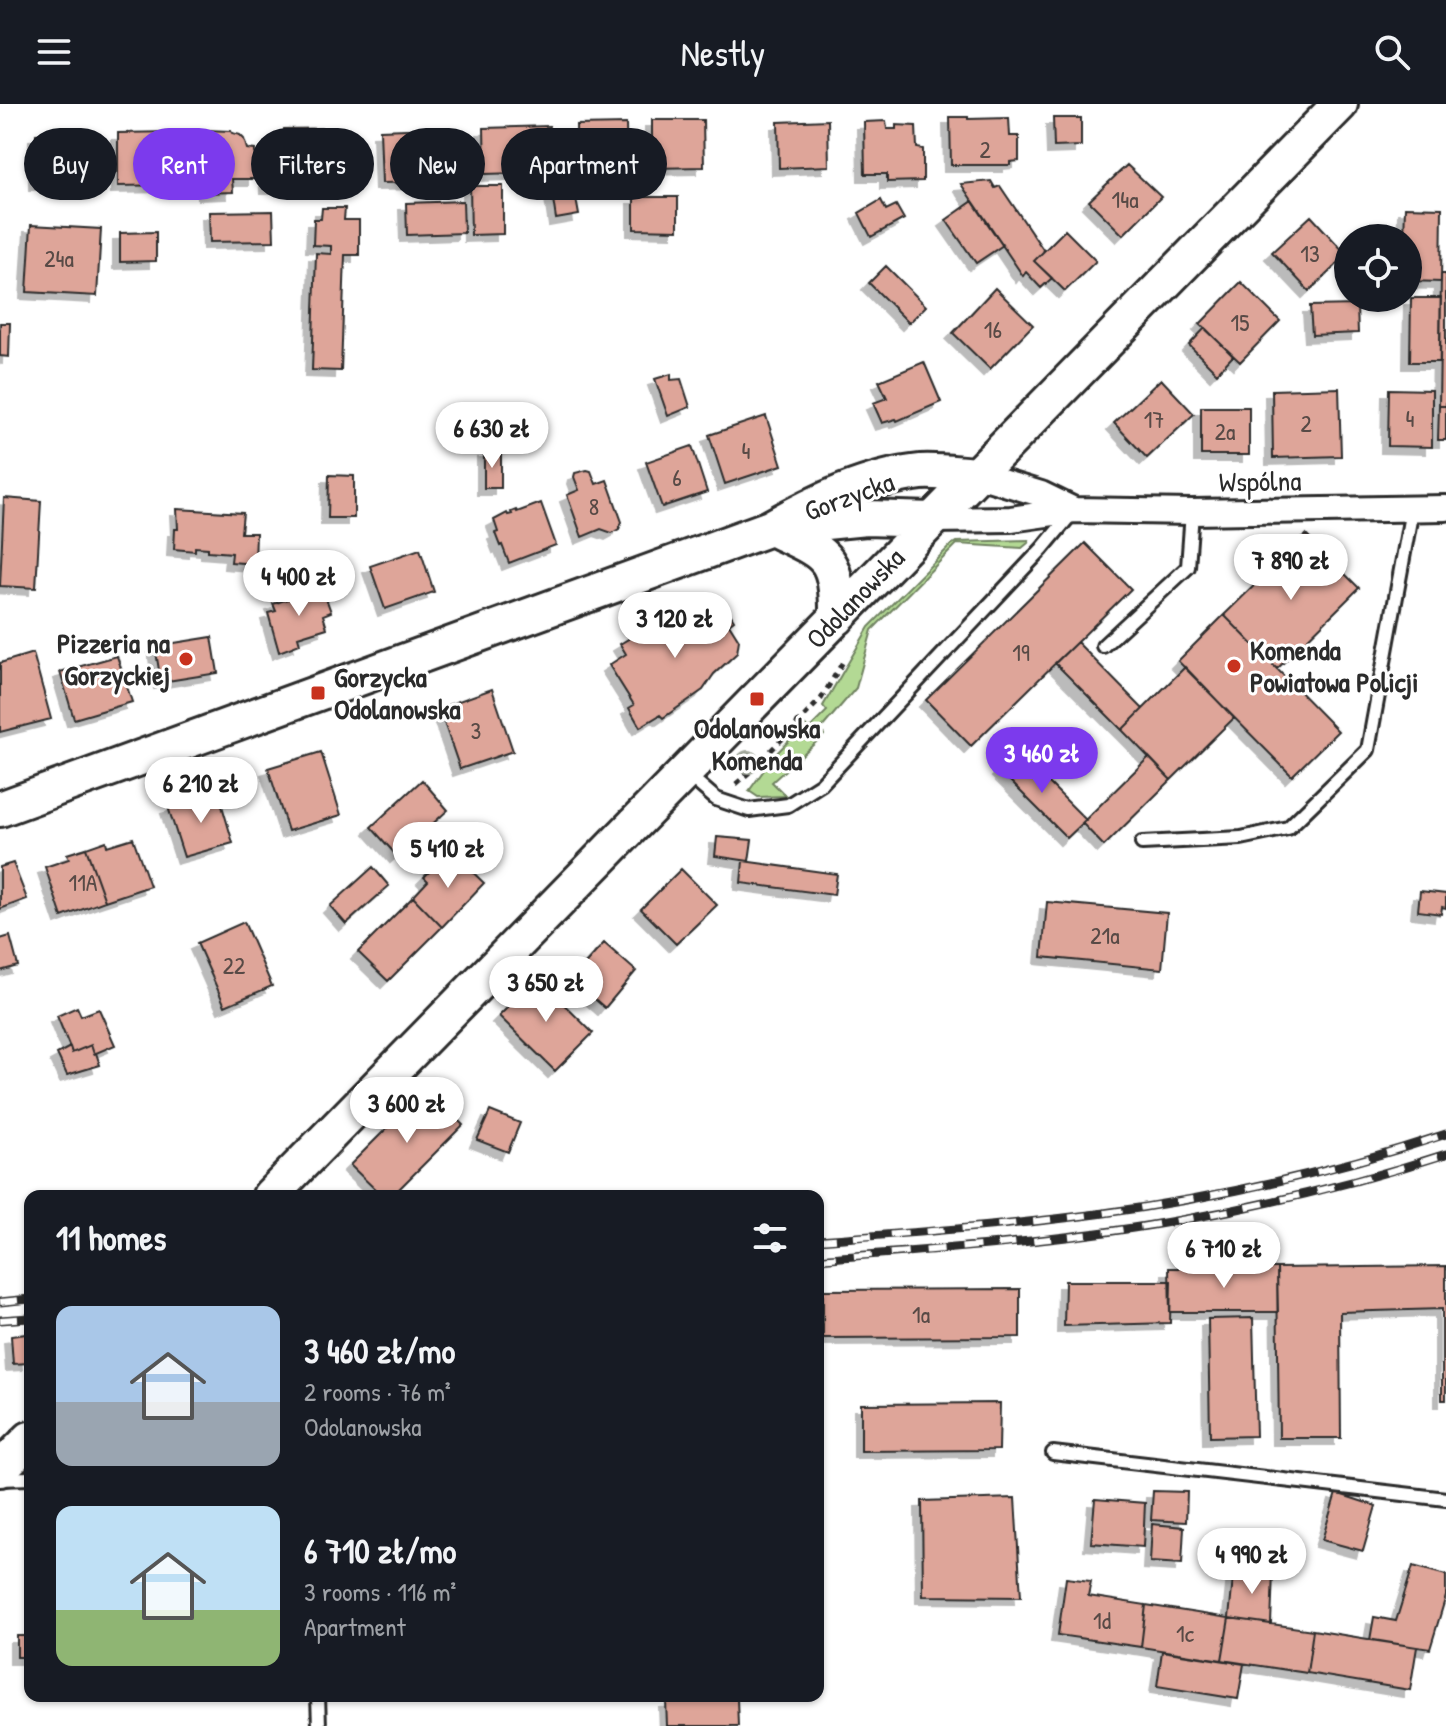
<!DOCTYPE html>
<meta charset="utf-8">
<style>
body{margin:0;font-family:"Patrick Hand",sans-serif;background:#242831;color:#f1f3f6;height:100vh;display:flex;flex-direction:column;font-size:30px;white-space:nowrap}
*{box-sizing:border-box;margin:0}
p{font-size:26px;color:#9ea1a6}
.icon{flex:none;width:44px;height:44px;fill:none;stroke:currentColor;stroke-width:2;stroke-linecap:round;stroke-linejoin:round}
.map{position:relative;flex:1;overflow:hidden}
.details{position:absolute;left:24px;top:1086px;width:800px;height:512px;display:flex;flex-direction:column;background:#171b24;border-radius:16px;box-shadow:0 2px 6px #0004}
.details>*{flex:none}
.top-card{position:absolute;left:24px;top:24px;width:800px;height:72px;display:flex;gap:16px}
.controls{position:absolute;left:1334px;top:120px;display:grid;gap:16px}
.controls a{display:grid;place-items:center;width:88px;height:88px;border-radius:50%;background:#171b24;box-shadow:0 2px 6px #0004;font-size:40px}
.price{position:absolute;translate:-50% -68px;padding:0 18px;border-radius:28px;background:#fff;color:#222;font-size:26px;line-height:52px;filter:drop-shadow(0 2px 4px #0008)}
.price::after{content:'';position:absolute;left:50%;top:48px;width:24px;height:18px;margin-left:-12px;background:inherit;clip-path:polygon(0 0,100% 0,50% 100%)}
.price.active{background:#7c3aed;color:#fff}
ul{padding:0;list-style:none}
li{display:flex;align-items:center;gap:24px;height:200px;padding:0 32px}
li span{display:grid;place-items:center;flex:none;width:224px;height:160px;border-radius:16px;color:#555}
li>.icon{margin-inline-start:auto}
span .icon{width:96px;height:96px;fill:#fffc;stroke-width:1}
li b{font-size:34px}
h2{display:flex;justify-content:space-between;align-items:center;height:96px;padding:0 32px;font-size:34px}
.pill{padding:0 28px;border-radius:36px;background:#171b24;box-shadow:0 2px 6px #0004;font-size:28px;line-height:72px}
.pill.active{background:#7c3aed;color:#fff}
header{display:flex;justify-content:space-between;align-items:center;height:104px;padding:0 32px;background:#171b24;font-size:36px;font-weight:600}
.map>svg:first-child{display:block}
.green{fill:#b3d994;stroke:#6f8260;stroke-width:2}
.building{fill:#dea599;stroke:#2b2b2b;stroke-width:2;filter:url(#shadow)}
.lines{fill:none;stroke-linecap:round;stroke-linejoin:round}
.lane-casing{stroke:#2b2b2b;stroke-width:18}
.street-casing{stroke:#2b2b2b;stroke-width:30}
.secondary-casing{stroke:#2b2b2b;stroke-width:40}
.path{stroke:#2b2b2b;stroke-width:5;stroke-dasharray:6 6;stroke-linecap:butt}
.lane{stroke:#fff;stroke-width:12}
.street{stroke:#fff;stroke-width:24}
.secondary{stroke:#fff;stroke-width:34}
.rail-casing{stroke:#2b2b2b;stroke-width:9}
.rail{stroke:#fff;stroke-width:6;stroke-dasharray:18;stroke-linecap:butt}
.tree{fill:#a1a79b}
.poi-dot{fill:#c8321e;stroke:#fff;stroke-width:3}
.labels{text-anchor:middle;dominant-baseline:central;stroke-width:6;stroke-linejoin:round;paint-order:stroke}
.number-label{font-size:24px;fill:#584a46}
.street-label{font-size:28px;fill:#2b2b2b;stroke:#fff}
.poi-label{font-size:28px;font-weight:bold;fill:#2b2b2b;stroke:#fff;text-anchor:start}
</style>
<header><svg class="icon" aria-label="menu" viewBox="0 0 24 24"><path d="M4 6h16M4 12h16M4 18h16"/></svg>Nestly<svg class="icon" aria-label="search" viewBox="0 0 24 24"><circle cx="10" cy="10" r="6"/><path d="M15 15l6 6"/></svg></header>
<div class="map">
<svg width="1446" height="1622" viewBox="0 0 1446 1622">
<defs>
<filter id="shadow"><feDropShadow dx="-7" dy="7" stdDeviation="0" flood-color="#0004"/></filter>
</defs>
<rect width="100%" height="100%" fill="#fff"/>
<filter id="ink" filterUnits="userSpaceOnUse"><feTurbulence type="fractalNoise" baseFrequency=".0125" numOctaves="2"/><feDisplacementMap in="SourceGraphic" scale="16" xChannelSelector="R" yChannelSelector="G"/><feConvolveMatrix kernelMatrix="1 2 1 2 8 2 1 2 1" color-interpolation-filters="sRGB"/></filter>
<g filter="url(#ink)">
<!-- green -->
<path class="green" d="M1029,436l-1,3 -6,5 -65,-4 -85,86 -16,58 -35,41 3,6 -52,47 14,14 -28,1 -9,-6 25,-35 30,-31 5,4 18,-18 -4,-5 46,-79 82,-82 5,-3z"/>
<!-- building -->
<path class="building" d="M950,13h18v2l41,-1 1,18h9v25l-9,1v3h-59z
M1053,14h28v28l-27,1z
M652,16h51l1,47 -52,1z
M828,16l1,46 -50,2 -1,-46z
M886,17l1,8h9v-4l20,1 1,22 6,1v32l-36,1v-8h-22l-1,-52z
M626,20l1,45 -50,2 -1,-46z
M549,22l1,46 -65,2 -1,-46z
M348,24l1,58 -82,1 -1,-37h19l-1,-21z
M434,24l2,54 -54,1 -2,-53z
M204,26l27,1 1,2 8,2 4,4 3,10 8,1v29h-23l1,13 -28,1z
M172,28l1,53 -55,1v-53z
M85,29l1,50h-50v-49z
M1127,61l34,32 -38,38 -34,-34z
M991,77l4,7 5,-2 44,65 -10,10 18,17 -11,10 -15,-16 -3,4 -62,-92z
M573,78l6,33 -23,4 -5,-33z
M470,82h33v48l-32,1z
M634,93h44v33l-44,-1z
M881,96l5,10 10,-5 8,14 -33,18 -12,-24z
M463,97l1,32 -57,2 -1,-32z
M973,97l30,44 -27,18 -30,-43z
M1405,103l37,1 -1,74 -33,-1v-43h-4z
M322,104h23l-1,12h15v35h-14l-4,116 -29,-1 4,-117 15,1v-8l-18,-1 1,-26h7z
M273,107l1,30 -64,1 -1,-30z
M1311,112l36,39 -38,36 -37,-39z
M31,121l70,4 -4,67 -70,-4z
M1065,126l31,31 -31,30 -31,-30z
M156,128v29l-36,1v-29z
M886,162l40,40 -17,17 -40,-40z
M1441,170h5v132h-7z
M1241,178l39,39 -40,41 -40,-38z
M995,184l38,37 -43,44 -37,-36z
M1411,194h30l-1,64h-30z
M1357,201l1,28 -46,2 -2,-29z
M0,219h10l-1,34 -9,-1z
M1205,224l28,28 -16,17 -28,-28z
M924,258l17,40 -44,19 -1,-2 -14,4 -9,-20 14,-5 -8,-17z
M671,270v6l10,-1 9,28 -22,9 -13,-37z
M1161,275l33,35 -47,44 -33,-35z
M1339,284l2,68 -68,2 -1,-68z
M1389,285l43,1v57l-44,-1z
M1439,302h7v34h-8z
M1201,303h48v48h-48z
M766,312l16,49 -57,19 -16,-49z
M692,342l15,46 -45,15 -16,-45z
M484,347h17v37h-17z
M587,366l4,1 5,13 11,-4 15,42 -3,7 -7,4 -11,-4 -19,8 -15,-42 12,-5 -5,-13 1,-4z
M329,371l25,1v42h-26z
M4,394l37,3 -5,87 -36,-2z
M541,399l15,42 -47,18 -7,-18 -2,1 -5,-13 3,-1 -4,-12 13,-7 1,2 4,-1 -1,-2 5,-2 1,2z
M177,405l66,4 -2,20h15l-1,31 -24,-2 1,-9 -24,-2v-3l-13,-1v4l-21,-2 1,-20h3z
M1306,431l53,53 -82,81 -53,-54z
M1085,439l46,46 -160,157 -45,-46z
M420,445l14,43 -49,17 -15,-43z
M322,483l9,25 -8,3 4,13 -29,9 2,7 -21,8 -11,-39 8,-2 -3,-7z
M712,498l12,2 10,16 -5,4 10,16 -2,13 -23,21 -11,16 -40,28 -3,-3 -20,12 -11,-19 5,-3 -25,-40 17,-11 -6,-10 36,-22 10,2 24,-17 6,5z
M1224,511l114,116 -46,45 -114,-115z
M212,533l6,36 -57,9 -6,-36z
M1077,538l66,67 -21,21 -67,-67z
M33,549l18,66 -51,13v-69z
M117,552l15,46 -58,17 -14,-47z
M1185,563l49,51 -63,62 -49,-50z
M492,585l21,62 -53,18 -21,-61z
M321,648l20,63 -53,16 -20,-63z
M1018,648l68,68 -19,18 -68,-68z
M1149,653l22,23 -67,66 -22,-23z
M422,676l26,30 -51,46 -26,-29z
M218,688l15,51 -49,14 -16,-50z
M717,733l35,3 -3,21 -34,-5z
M133,734l17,48 -45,15 -19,-53 20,-7 1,5z
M86,744l19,53 -43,16 -17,-50 24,-8 -2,-5z
M455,751l29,28 -42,44 -29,-30 15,-16 -4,-4 10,-10 4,3z
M743,757l94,13 -3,21 -93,-12z
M13,759l14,36 -27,10v-42z
M373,763l16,19 -43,38 -16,-18z
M681,765l36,36 -41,39 -35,-35z
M1420,787l26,3v14l-4,-1 -1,7 -23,-3z
M413,793l29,30 -54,54 -30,-29z
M1047,798l120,11 -5,56 -120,-12z
M244,818l28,64 -47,20 -28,-63z
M10,832l8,30 -18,5v-32z
M604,839l32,28 -31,37 -33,-29z
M537,874l56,55 -38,38 -56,-55z
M77,903l4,9 18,-7 16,36 -21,9 -3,-9 -19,8 -15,-37z
M91,941l3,9 2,-1 4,12 -33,10 -10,-21 13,-7 2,6z
M426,985l37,36 -71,71h-10l-32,-31z
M490,1007l30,12 -12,29 -31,-12z
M1446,1162v134h-4v-91l-102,3 1,126h-62l-2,-170z
M1169,1164h108l1,44h-108z
M1065,1177h106l-1,42 -106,3z
M1020,1185v48l-197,1v-48z
M1253,1214l3,118 -46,1 -2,-118z
M26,1230l3,29 -16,1 -2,-28z
M1000,1299l-1,47 -138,1v-47z
M1153,1387l34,1 -1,30 -35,-2z
M1336,1389l40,13 -13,45 -41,-11z
M1015,1394l6,99 -98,-1 -1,-95z
M1095,1395l50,4 -2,44 -52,-4z
M1152,1420l32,3 -2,37 -32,-2z
M1413,1462l33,9v21l-16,53 -60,-9 4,-23 22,4z
M1234,1465l39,3 -2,52 -42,-6z
M1066,1474l25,3 -3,15 58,9 -5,42 -83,-12z
M1146,1501l83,13 -7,42 -81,-13z
M1229,1514l84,12 -6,43 -85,-13z
M1313,1526l104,17 -7,43 -103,-17z
M17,1532h13v21h-13z
M1162,1547l82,13 -6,35 -81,-13z
M737,1594l1,28h-71l-1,-25z"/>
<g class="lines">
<defs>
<path id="lane" d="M1103,542l85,-79 4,-55
M687,670l29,25 33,11 39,-5 33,-21 221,-235 30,-36
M1142,739l99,-5 47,-10 80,-78 44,-241
M1053,1349l393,46
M0,1375l30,-1
M318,1592l1,30"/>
<path id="street" d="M978,371l63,19 33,16
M932,416l79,-1 63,-9 118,2 254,-4"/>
<path id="secondary" d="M795,421l71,-7 66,2
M771,424c54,26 67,25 66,90
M0,705l770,-281c46,-26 98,-51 151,-56 19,-1 38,2 57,3
M270,1092l1070,-1092
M0,1365l30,-30"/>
</defs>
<!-- lane casing -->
<use href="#lane" class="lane-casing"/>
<!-- street casing -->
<use href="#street" class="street-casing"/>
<!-- secondary casing -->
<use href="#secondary" class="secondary-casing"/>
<!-- path -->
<path class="path" d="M736,680l15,-13 70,-72 23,-39"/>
<!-- lane -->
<use href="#lane" class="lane"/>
<!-- street -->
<use href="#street" class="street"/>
<!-- secondary -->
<use href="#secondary" class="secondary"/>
<defs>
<path id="rail" d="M818,1136c93,-7 186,-14 279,-26 118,-16 236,-42 349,-80
M818,1155c121,-10 243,-17 363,-39 89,-16 179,-38 265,-66
M0,1198l30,-3
M0,1216l30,-2"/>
</defs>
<!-- rail casing -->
<use href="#rail" class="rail-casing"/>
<!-- rail -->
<use href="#rail" class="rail"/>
</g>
<!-- trees -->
<circle class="tree" cx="748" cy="658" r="12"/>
</g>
<!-- markers -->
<g class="poi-dot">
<circle cx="186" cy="555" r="8"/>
<circle cx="1234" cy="562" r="8"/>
<rect x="310" y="581" width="16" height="16" rx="4"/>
<rect x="749" y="587" width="16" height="16" rx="4"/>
</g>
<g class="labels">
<!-- number labels -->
<g class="number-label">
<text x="985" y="45">2</text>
<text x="1125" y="95">14a</text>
<text x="1310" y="149">13</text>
<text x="59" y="154">24a</text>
<text x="1240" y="218">15</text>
<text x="993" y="225">16</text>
<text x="1410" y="314">4</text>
<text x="1154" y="315">17</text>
<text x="1306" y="319">2</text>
<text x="1225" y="327">2a</text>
<text x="746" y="346">4</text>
<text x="677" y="373">6</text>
<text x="594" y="402">8</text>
<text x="1021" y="548">19</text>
<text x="476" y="626">3</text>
<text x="83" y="778">11A</text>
<text x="1105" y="831">21a</text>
<text x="234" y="861">22</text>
<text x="921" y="1210">1a</text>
<text x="1102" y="1516">1d</text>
<text x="1185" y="1529">1c</text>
</g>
<!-- street labels -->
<g class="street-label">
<text transform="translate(1260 377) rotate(-1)">Wspólna</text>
<text transform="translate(849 392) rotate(-20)">Gorzycka</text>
<text transform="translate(855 494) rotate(-46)">Odolanowska</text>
</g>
<!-- poi labels -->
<g class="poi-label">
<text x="170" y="539" text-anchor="end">Pizzeria na<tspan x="170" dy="32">Gorzyckiej</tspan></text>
<text x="1250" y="546">Komenda<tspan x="1250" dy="32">Powiatowa Policji</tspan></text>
<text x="334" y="573">Gorzycka<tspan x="334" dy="32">Odolanowska</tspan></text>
<text x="757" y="624" text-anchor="middle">Odolanowska<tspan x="757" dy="32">Komenda</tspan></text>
</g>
</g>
</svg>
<div class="controls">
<a><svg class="icon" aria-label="locate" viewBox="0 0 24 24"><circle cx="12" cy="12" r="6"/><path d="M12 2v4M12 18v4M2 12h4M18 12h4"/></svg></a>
</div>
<b class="price" style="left:492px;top:366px">6 630 zł</b>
<b class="price" style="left:1291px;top:498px">7 890 zł</b>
<b class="price" style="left:299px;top:514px">4 400 zł</b>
<b class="price" style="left:675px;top:556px">3 120 zł</b>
<b class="price active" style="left:1042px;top:691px">3 460 zł</b>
<b class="price" style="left:201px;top:721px">6 210 zł</b>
<b class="price" style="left:448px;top:786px">5 410 zł</b>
<b class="price" style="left:546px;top:920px">3 650 zł</b>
<b class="price" style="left:407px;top:1041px">3 600 zł</b>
<b class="price" style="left:1224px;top:1186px">6 710 zł</b>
<b class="price" style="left:1252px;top:1492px">4 990 zł</b>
<div class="top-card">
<a class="pill">Buy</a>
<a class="pill active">Rent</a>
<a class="pill">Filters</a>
<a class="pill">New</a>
<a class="pill">Apartment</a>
</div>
<section class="details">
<h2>11 homes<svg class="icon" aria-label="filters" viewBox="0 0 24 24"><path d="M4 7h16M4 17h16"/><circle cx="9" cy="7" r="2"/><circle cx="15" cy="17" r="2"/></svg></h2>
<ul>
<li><span style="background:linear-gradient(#a9c7e8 60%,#9aa5b1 0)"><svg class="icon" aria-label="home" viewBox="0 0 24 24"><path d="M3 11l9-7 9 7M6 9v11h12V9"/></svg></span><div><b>3 460 zł/mo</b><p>2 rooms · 76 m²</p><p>Odolanowska</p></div></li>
<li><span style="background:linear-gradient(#bfe0f5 65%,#8fb573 0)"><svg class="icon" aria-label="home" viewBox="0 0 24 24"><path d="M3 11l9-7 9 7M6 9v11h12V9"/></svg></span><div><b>6 710 zł/mo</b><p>3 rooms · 116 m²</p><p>Apartment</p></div></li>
</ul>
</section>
</div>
